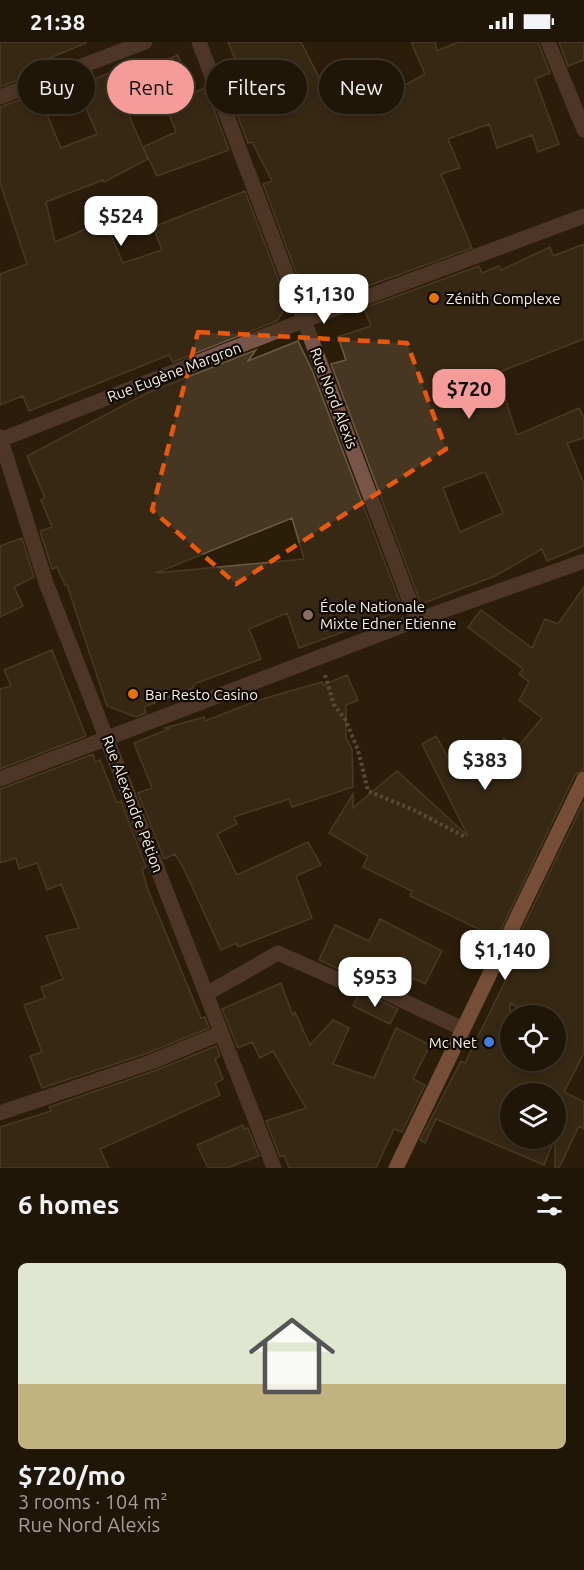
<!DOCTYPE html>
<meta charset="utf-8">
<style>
body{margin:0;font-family:Ubuntu,sans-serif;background:#2d2315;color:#f1f3f6;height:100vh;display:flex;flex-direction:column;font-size:22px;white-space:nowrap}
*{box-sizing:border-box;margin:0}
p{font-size:20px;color:#a29f9b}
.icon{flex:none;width:33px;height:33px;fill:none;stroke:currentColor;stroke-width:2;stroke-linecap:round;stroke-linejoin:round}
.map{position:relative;height:1126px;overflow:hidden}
.side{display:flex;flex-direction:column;background:#201607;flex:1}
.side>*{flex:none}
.guide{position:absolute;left:18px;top:18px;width:549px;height:54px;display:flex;gap:12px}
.tools{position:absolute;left:500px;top:963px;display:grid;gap:12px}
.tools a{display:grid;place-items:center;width:66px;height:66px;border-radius:50%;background:#201607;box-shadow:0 3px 9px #0003,0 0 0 2px #3d3528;font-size:30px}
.price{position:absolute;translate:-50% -51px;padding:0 14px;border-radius:12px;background:#fff;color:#222;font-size:20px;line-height:39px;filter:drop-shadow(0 2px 3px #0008)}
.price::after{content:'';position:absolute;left:50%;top:36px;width:18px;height:14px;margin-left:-9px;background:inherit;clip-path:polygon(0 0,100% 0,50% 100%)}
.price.selected{background:#f59b9a;color:#111}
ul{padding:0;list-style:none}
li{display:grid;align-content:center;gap:12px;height:318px;padding:0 18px}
li span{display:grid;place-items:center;height:186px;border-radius:9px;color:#555}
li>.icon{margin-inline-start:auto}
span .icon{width:108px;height:108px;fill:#fffc;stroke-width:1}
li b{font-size:26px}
h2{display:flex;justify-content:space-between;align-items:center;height:72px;padding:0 18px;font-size:26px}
.chip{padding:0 21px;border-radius:27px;background:#201607;box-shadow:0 3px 9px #0003,0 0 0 2px #3d3528;font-size:21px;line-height:54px}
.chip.selected{background:#f59b9a;color:#111}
.status{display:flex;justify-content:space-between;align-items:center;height:42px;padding:0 30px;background:#201607;direction:ltr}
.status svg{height:16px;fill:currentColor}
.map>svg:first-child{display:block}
.building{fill:#463622;stroke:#6c5a45;stroke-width:1.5;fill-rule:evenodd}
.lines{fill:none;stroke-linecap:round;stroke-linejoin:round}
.path{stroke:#8b806f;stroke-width:4;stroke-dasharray:3 3;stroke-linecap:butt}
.minor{stroke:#795549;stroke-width:15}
.major{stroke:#d1896f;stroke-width:15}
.marked{fill:none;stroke:#e8590c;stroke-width:4.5;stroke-dasharray:12 8;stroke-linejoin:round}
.food-dot{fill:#e8710a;stroke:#0f0903;stroke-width:2}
.education-dot{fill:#8d6e63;stroke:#0f0903;stroke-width:2}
.shop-dot{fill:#3f7fe0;stroke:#0f0903;stroke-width:2}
.labels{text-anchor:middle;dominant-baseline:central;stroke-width:4.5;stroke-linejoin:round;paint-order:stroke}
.poi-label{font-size:15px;fill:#f8f0e3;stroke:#0f0903;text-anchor:start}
.street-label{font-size:15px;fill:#f8f0e3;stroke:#0f0903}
</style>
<div class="status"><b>21:38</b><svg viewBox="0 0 49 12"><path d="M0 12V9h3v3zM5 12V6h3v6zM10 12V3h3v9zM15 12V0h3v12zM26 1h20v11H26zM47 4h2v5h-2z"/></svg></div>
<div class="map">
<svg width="584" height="1126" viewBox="0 0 584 1126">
<rect width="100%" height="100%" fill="#2b1e09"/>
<!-- building -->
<path class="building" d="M0,0h86v1l-58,24 3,8 -31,12z
M228,0h73l29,57 77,-15 18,-10 -14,-32h24l2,9 21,-9h80l12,31 -15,6 24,65 -21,8 -6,-17 -35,13 -8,-24 -41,15 12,29 -19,6 31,74 -115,42 -2,-5 -31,12h-6l-17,-11 -38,-102 9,-3 -20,-39 -4,1 -24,-62 7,-2 -2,-4 11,-4z
M559,0h25v18l-16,6z
M178,13l16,37 12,-4 23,62 -72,26 -14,-29 33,-15 -14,-36 -35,15 21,48 -44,23 -1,-2 -57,22 9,40 50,-21 18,42 39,-13 -9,-23 92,-36 43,114 -11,16 -104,41 -4,-7 -140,56 -6,-15 -23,9v-131l27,-10 -27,-81v-76l38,-14 23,55 36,-14 -20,-47 34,-15 3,9z
M584,202v95l-87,34 20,62 62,-27 5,10v20l-17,5 17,41v62l-37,15 -5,-12 -47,27 -74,28 -90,-240 15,-4 -8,-23 33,-11 -7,-18 115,-42 3,7 17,-7 2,4 49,-23 3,9zM485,430l18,41 -43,19 -17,-44z
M298,299l14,29 91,240 -104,38 -12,-35 -38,16 12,30 -67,25 -1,4 -49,19 2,6 -10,4 -29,-11 -40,-121h-2l-8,-18 -5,2 -12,-38 12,-4 -11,-27 4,-2 -18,-42 120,-63 109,-43 -8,11zM292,476l12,41 -148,14z
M22,496l12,39 -20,10 9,19 -23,11v-71z
M584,545v182l-9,6 -78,163 -87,-42 2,-5 -49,-24 5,-11 -39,-23 24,-39v14l44,-37 71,65 -46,-92 14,-8 20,36 24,-26 13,10 11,-18 12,11 26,-31 -23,-18 10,-18 -10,-8 4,-5 -55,-42 13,-17 51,38 13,-29 13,5z
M52,608l34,86 -86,33v-80l11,-3 -7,-16z
M347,633l11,25 -12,5v33l6,11 1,38 -61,20 -3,-8 -55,18 3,7 -20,10 20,41 71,-33 13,23 -25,11 16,42 -74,29 -1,-4 -16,7 -38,-83 -8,-13 -11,5 -26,-66 14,-5 -18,-45 35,-14 -4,-1 39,-11 1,4 54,-21 63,-18 1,3z
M93,712l2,8 5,-2 17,43 4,-2 25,66 -4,2 6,21 53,128 4,-1 4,11 -61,25 -106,35 -12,-32 12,-4 -18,-47 21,-7 -4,-11 22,-8 -17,-43 33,-8 -18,-44 -14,6 -10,-27 -18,6 -3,-11 -16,5v-74z
M584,759v252l-20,39 20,10v27l-5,-3 -20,42h-4v-74h-45v44h45l-11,27 -108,-46 -11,24 -5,-3 41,-79 4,2 55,-112 -6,-5zM510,961l23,13h22v11l9,5 -9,17v11h-45z
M380,877l62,32 -17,33 -12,-6 -7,13 -43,-20h-20l-24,-11 16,-35 34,16z
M281,941l12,33 2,-4 15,33 23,-25 16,8 -16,36 41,14 22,-50 34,17 -17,34 12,6 -23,47 -8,-3 -18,39h-87l-5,-13 -4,2 -14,-36 40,-13 -33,-57 -13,7 -8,-16 -14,6 -16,-39z
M360,949l38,18 -8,15 -37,-18z
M216,1004l4,10 -5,3 8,20 -8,4 5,12 -120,54 9,19h-109v-41l51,-16 -2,-4 105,-36z
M243,1083l1,4 4,-1 11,28 -32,12h-19l-11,-23z"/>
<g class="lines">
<!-- path -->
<path class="path" d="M325,633l9,30 11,14 13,31 10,41 48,20 49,26"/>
<!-- minor -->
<path class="minor" d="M199,0l218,578
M548,0l36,88
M0,55l145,-55
M0,395l46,146 228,585
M0,398l305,-120 279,-104
M0,737l417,-159 167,-59
M206,952l72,-41 63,28 18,-1 104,49
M0,1071l151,-51 70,-29"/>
<!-- major -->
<path class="major" d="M396,1126l188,-389"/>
</g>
<!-- marked area -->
<path d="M0 0H584V1126H0ZM198,290l209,11 39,106 -210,135 -84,-74z" fill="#2b1e09" fill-opacity=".55" fill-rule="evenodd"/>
<path class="marked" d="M198,290l209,11 39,106 -210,135 -84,-74z"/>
<!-- markers -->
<g class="food-dot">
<circle cx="434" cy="256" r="6"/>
<circle cx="133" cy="652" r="6"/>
</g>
<circle class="education-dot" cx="308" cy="573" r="6"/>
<circle class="shop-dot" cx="489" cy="1000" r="6"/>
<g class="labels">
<!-- poi labels -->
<g class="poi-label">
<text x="446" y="256">Zénith Complexe</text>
<text x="320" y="564">École Nationale<tspan x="320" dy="17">Mixte Edner Etienne</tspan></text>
<text x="145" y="652">Bar Resto Casino</text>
<text x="477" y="1000" text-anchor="end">Mc Net</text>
</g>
<!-- street labels -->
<g class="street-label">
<text transform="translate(174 330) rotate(-21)">Rue Eugène Margron</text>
<text transform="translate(334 356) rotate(69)">Rue Nord Alexis</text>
<text transform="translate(133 762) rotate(69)">Rue Alexandre Pétion</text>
</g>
</g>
</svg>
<div class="tools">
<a><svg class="icon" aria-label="locate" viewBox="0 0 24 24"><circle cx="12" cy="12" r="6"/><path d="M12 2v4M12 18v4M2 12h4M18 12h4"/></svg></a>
<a><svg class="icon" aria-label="layers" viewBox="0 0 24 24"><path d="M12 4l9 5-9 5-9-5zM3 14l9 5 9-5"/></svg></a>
</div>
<b class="price" style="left:121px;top:205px">$524</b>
<b class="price" style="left:324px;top:283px">$1,130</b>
<b class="price selected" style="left:469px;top:378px">$720</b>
<b class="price" style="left:485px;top:749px">$383</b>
<b class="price" style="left:505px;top:939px">$1,140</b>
<b class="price" style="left:375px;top:966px">$953</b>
<div class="guide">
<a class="chip">Buy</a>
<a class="chip selected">Rent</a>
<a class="chip">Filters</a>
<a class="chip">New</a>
</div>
</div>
<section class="side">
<h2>6 homes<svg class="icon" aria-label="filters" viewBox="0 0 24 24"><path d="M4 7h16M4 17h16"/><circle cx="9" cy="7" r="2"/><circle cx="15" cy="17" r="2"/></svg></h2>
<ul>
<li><span style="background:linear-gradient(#dfe7d0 65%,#c2b280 0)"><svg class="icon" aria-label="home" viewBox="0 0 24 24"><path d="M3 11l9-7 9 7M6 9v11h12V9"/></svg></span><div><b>$720/mo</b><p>3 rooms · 104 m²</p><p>Rue Nord Alexis</p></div></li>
</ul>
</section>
